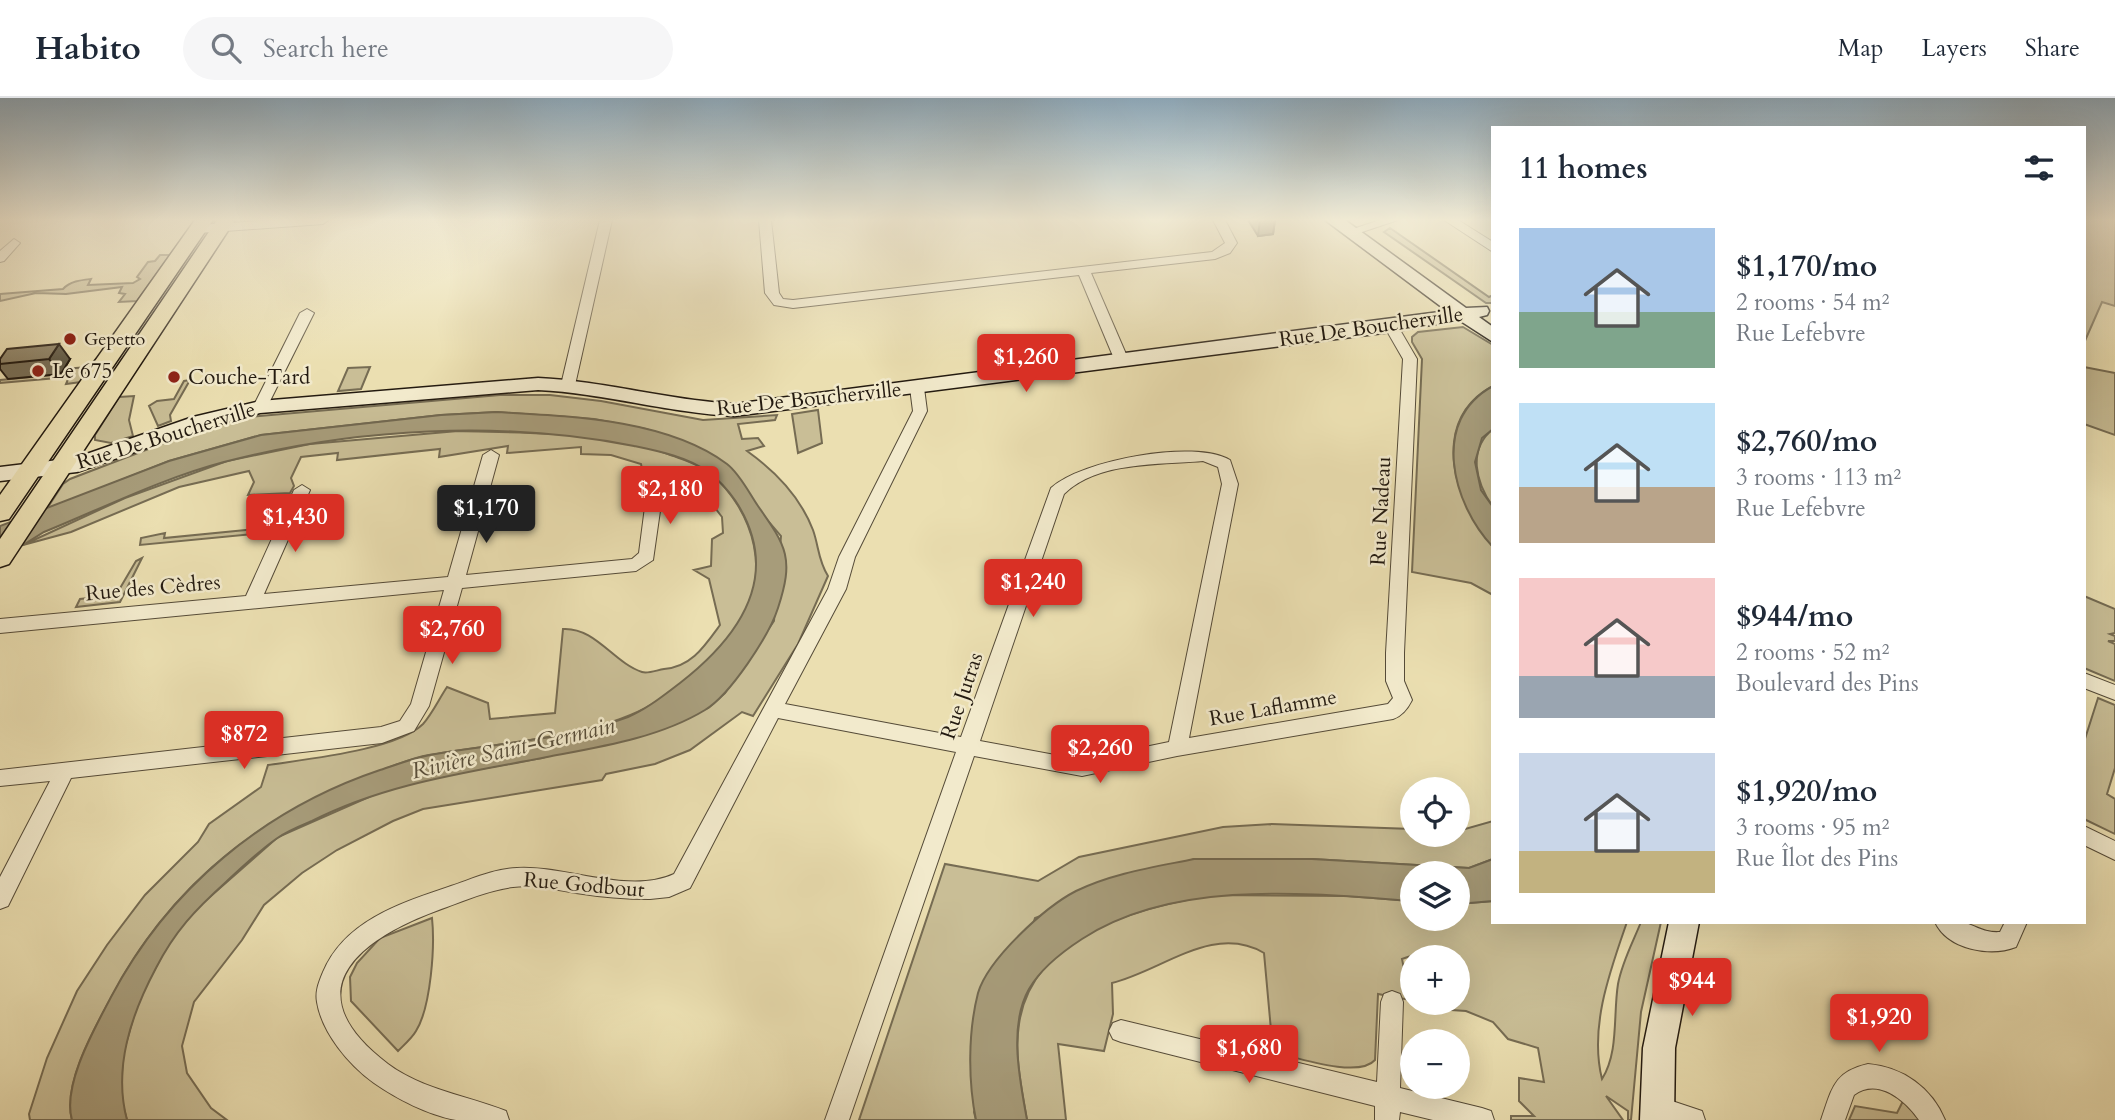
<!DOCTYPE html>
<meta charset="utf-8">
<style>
body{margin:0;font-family:Cardo,serif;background:#f6f6f7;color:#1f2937;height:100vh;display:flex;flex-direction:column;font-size:26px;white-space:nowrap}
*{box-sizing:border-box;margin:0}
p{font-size:23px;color:#747a83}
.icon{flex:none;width:38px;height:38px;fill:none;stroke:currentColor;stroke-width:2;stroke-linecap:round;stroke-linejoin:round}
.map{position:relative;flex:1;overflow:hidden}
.side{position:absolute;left:1491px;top:28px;width:595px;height:798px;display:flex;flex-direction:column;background:#fff;border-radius:0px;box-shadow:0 7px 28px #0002}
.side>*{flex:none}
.controls{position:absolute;left:1400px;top:679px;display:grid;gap:14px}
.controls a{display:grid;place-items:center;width:70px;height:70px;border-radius:50%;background:#fff;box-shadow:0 7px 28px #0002;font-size:35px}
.price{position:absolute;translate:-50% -60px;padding:0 16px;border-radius:7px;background:#d93025;color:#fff;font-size:23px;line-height:46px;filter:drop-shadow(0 2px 4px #0008)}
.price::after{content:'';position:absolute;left:50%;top:42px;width:21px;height:16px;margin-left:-10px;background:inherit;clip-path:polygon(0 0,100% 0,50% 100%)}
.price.on{background:#222;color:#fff}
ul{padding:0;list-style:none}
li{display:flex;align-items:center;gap:21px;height:175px;padding:0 28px}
li span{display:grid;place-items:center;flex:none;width:196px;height:140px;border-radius:0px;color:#555}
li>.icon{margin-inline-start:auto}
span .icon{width:84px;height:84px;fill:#fffc;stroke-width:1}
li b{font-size:30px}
h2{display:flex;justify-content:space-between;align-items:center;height:84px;padding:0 28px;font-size:30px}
header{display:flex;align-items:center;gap:42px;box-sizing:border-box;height:98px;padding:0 35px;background:#fff;border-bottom:2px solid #e0e1e3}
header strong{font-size:33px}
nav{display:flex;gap:38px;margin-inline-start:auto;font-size:24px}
.search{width:490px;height:63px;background:#f6f6f7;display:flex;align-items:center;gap:18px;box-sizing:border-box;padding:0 24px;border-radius:38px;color:#747a83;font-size:26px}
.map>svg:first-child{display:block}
.green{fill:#c9be96;stroke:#766c53;stroke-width:2}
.water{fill:#a79c7a;stroke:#726850;stroke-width:2}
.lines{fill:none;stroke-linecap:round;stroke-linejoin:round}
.street-casing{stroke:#554b38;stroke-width:2}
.secondary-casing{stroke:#231a10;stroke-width:3}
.primary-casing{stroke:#231a10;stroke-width:3}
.street{fill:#f2eacc;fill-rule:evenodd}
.secondary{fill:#f2eacc;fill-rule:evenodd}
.primary{fill:#ebdfb1;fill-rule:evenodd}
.wall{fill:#786e56;stroke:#231a10;stroke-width:2}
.shaded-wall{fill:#615a46;stroke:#231a10;stroke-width:2}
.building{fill:#8b8064;stroke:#231a10;stroke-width:2}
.poi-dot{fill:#8f2418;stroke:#f2eacc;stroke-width:2.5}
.labels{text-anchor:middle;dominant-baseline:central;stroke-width:5;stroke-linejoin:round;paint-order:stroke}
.far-poi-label{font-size:18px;fill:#231a10;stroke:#f2eacc;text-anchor:start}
.street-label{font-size:21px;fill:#231a10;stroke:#f2eacc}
.poi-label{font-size:21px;fill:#231a10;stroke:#f2eacc;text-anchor:start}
.water-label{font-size:23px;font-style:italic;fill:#584e3a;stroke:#f2eacc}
</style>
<header>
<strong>Habito</strong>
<div class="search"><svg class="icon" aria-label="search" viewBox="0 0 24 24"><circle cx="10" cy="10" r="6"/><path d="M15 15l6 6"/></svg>Search here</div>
<nav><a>Map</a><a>Layers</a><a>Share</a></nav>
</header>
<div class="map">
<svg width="2115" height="1022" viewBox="0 0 2115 1022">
<rect width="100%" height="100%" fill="#ebdfb1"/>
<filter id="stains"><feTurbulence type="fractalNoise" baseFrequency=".00286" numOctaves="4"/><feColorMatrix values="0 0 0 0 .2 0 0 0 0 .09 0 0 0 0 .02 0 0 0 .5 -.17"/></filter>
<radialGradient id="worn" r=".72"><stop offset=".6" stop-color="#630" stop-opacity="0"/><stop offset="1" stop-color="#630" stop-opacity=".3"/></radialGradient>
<!-- green -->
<path class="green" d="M2084,122h31v86l-13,-4 -18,41z
M1390,130l99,69 4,-2v8h-7l-102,-71z
M160,157h10l-33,46 -18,1 6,-8 -6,-1 3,-6 -56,7 -30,-1 -36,8v-7l63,-5c7,-8 19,-9 28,-10l-3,6 45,-2 7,-4 -3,-2 11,-15 7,-1z
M1463,229l30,18v41c-50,27 -46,81 -24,124 6,13 18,24 23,36 5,12 1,36 1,49l-22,-12 -59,-11 10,-213 -10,-17v-5l6,-5z
M97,260l-16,24 -15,2 3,-7 -69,6v-3l61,-6 3,-5 24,-2z
M370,269l-9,22 -23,2 10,-23z
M2084,269l31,6v62l-31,-11z
M190,282l-20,35 1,6 -13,5 -9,-20 8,-5 17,-2 10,-18z
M500,297h50l51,6 102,19 74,-5 -2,5 -37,4 4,15 16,-1 6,8 -17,5c28,20 53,45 66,79 6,17 5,30 15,46l-30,68 -45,72 -11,-4 -52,38 -35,14 -49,10 -4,6 -179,29 -30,12 -56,29 -35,23 -38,32 -22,35 -48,62 -12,44 5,27 24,35 16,12h-100l-6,-23 2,-42 15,-54 35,-66 23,-26 82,-72 109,-48 42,-11 113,-20 166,-50 17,-15 49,-72 7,-85 -69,-81 -29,-13 -37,-13 -52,-10 -98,-7 -55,3 -180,20 -92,26 -123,49 17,-26 7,-5 120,-46 57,-16z
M134,298l-5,24 4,16 -22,7 -16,-3v-5l24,-38z
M818,312l4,33 -24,10 -6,-39z
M1493,331v78c-17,-24 -26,-57 0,-78z
M458,333c66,2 148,0 210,23 13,5 32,10 42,19 45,38 63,104 27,154 -21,29 -53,57 -83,76 -57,35 -158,40 -225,52 -19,3 -38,12 -57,19 -115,42 -203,113 -260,222 -17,31 -50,88 -40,124h-42l-1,-6 18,-56 30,-67 30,-46 38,-50 53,-53 11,-18 52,-37 7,-22c38,-6 129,-15 155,-41 9,-10 16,-25 24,-37l41,16 2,16 65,-6 8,-84c32,-2 51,34 79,43 6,2 15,-2 22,-3 27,-2 40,-22 56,-44l-11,-46 -15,-9 17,-4 1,-27 11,-6 -1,-16 -13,-17 -67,-31 -1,-5 -30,-9 -30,-1v-7l-74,6 1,-7 -69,11 1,-8 -103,11 1,-7 -37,4 -10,21 3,8 -4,7 -42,2 6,-13 -5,-11 -70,16 -108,45 -48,13 102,-47 102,-37 83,-17z
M276,429l-2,5 -134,13 1,-7 24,-5 -1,5z
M142,460l-22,44 -44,5 4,-8 36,-4 20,-34z
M2084,498l31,13v24l-5,1 5,2v5h-7l7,3v37l-31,-13z
M2098,600l17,7v63l-8,26 8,5v35l-31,-15v-77z
M1493,723v38l-24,9 -157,-9h-118l-159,59 -61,194 2,8h-117l86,-256 93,17 41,-24 144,-30 49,-3 140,5v6h46v-4z
M1214,797l133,1 65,5v18h46v-15l35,-3v21h134c-17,49 -38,105 -25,157 17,-27 11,-64 16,-95 4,-22 15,-42 23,-62h20l-20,90 -10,108h-3v-9l-22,-15 17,24h-112v-4h23l-15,-15v-23l25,4 -6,-34 -30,-9 -15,-17 -27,-11 -30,-2 -4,-6h26v-46h-28l-8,-5 -20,7 8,41 -32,-6 -3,66c-17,19 -79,-3 -102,-8l-9,-99c-51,-30 -102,18 -152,30l1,31 -9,37 -46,-7 8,76h-39c-5,-30 -13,-65 -8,-96 13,-90 120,-117 195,-129z
M432,820c3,28 -1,89 -16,113 -4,7 -12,14 -18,20l-47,-50 -1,-24 7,-14 23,-25z
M1903,1003l19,19h-73l6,-14 42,7z"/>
<!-- water -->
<path class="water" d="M1493,288v43l-11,9 -7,24 6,28 12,17v40c-41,-43 -63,-127 0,-161z
M497,314c71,4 170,7 230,52 13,10 22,29 31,42 29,41 36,53 20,102 -9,28 -48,87 -73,102 -46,28 -105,37 -158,47 -81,16 -160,26 -235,64 -12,5 -25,10 -36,18 -17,12 -34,28 -50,43 -31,28 -51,49 -70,86 -25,47 -43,100 -29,152h-55c-10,-35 23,-92 39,-123 57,-108 153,-188 269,-227 16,-5 33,-12 50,-15 65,-12 137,-15 198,-38 19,-8 36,-22 52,-34 45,-35 90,-85 72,-147 -7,-24 -23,-49 -44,-64 -20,-15 -50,-21 -74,-26 -132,-26 -279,-18 -410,16 -61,16 -121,46 -180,70l-21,13 -23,5v-24l169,-65 92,-26 180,-20z
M1194,761h118l157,9 24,-9v42l-35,3v-31h-46v28c-106,-8 -238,-22 -330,38 -20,13 -41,29 -53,50 -21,37 -9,92 -2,131h-51c-8,-39 -8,-88 2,-127 10,-34 67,-86 98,-102 37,-18 79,-24 118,-32z"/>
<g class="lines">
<defs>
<path id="street" d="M277,122h52l-6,4 -125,9 -6,-4 6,-4z
M600,122h12l-37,165 -7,4 -7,-4z
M759,122h12l8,73 4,6 10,1 419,-48 13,-9 -12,-23h12l12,23 -7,10 -15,6 -124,14 38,88 -7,4 -7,-4 -36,-86 -286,33 -19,-3 -9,-12z
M1380,122h18l-48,16 -6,-4z
M1444,122h14l35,22v10z
M14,141l6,4 -16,18 -4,1v-11z
M307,211l7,4 -47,94 -2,3h-10l-2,-3 47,-94z
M1391,224l5,1 21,36 -13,294v28l8,19c-4,8 -10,16 -19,19l-216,37 -95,20 -108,-20 -125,364h-24l131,-368 -178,-34 -88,170 -21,9 -19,2c-25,0 -49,-2 -74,-6 -20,-3 -42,-9 -63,-6 -23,3 -45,12 -66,20 -83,29 -159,81 -59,157 35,26 78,31 118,47l3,9c-17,0 -36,0 -53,0 -28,-5 -59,-21 -82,-37 -25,-18 -52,-50 -57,-81 -2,-11 2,-20 6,-30 22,-52 78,-69 128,-86 21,-7 43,-17 66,-18 48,-3 112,27 157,6l154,-285 11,-32 74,-146 -3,-23 2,-3h10l2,3 3,23 -72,146 -9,32 -61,115 176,33 90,-249c30,-28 144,-49 179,-28l8,24 -49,254 199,-34 5,-6 -7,-17v-28l17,-294 -19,-33zM1203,363l15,6 4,17 -53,258 -87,18 -102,-19 84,-247c34,-33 95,-29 139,-33z
M491,352l8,5 -33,120 166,-16 7,-6 10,-77 8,-5 8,5 -12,84 -17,11 -174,17 -33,118 -15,25 -32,12 -311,35 -63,128 -8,3v-32l50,-96 -50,5v-16l381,-43 19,-6 11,-17 33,-114 -444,43v-14l246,-23 48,-106 8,-5 8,5 -46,104 184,-17 35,-122z
M2084,575l31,12v15l-31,-12z
M2084,728l31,15v19l-31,-15z
M1935,824c9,0 22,-2 31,1 13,5 20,10 34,9l5,-10h22l-11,25c-25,10 -68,3 -81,-25z
M1392,893l8,3 3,8 -3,86 82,20 9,3 3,9h-61l-33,-8 -1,8h-24v-14l-254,-64 -8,-3 -4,-8 4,-8 8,-3 256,62 4,-80 3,-8z
M1868,966c35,3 64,24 77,56h-26c-14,-20 -41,-43 -65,-25l-9,25h-24c11,-31 12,-48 47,-56z
M1657,998l45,15 3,9h-48l-9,-3 -3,-9 3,-9z"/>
<path id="secondary" d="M1325,122h20l121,88 21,-1 2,4 -2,4 -8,2 14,10v15l-34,-22 -68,12 -657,84c-66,-3 -130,-23 -196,-26l-278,23 -53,14 -130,45 -77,9v-14l75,-9 118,-41 67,-16 278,-23c66,3 130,22 196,26l713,-93z
M1669,824h30l-24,126 -1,72h-34l3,-72z"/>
<path id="primary" d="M195,122h18l-204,299 -9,2v-26z
M217,122h18l-226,344 -9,3v-28z"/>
</defs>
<!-- street casing -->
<use href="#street" class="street-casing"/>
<!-- secondary casing -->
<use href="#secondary" class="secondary-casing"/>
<!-- primary casing -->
<use href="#primary" class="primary-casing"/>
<!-- street -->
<use href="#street" class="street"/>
<!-- secondary -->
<use href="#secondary" class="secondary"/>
<!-- primary -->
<use href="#primary" class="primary"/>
</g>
<!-- wall -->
<path class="wall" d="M1248,122h27l-2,14 -15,2z
M0,261h70l-9,15 -53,5 -8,-10z"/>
<!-- shaded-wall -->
<path class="shaded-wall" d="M1260,122h15l-2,14 -15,2z
M59,246l11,15 -9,15 -12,-15z"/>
<!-- building -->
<path class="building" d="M59,246l-10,15 -49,5v-5l7,-10z"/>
<!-- sky -->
<linearGradient id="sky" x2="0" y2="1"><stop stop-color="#8eaabc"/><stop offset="0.46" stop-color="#f6f1dc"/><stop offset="1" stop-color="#f6f1dc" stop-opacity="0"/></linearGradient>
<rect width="2115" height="265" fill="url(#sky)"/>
<!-- markers -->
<g class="poi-dot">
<circle cx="70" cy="241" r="7"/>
<circle cx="38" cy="273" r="7"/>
<circle cx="174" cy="279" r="7"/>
</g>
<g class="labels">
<!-- far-poi labels -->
<g class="far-poi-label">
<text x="84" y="241">Gepetto</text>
</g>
<!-- street labels -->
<g class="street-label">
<text transform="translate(1371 229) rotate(-8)">Rue De Boucherville</text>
<text transform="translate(809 301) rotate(-6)">Rue De Boucherville</text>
<text transform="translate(166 338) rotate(-17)">Rue De Boucherville</text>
<text transform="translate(1381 413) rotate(-87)">Rue Nadeau</text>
<text transform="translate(153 490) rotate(-5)">Rue des Cèdres</text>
<text transform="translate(962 598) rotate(-71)">Rue Jutras</text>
<text transform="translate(1273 610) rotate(-10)">Rue Laflamme</text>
<text transform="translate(584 787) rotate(5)">Rue Godbout</text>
</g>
<!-- poi labels -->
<g class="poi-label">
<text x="52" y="273">Le 675</text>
<text x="188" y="279">Couche-Tard</text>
</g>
<!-- water labels -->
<g class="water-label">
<text transform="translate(513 650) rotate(-13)">Rivière Saint-Germain</text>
</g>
</g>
<rect width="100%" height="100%" filter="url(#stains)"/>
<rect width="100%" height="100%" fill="url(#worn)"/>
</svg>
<div class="controls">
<a><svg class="icon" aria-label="locate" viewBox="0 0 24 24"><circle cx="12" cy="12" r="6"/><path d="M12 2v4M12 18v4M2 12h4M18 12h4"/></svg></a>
<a><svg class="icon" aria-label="layers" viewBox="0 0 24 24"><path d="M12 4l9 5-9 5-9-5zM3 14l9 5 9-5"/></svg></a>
<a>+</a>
<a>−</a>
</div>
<b class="price" style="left:1026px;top:296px">$1,260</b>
<b class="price" style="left:670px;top:428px">$2,180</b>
<b class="price on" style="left:486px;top:447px">$1,170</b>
<b class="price" style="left:295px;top:456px">$1,430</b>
<b class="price" style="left:1033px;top:521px">$1,240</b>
<b class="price" style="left:452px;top:568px">$2,760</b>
<b class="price" style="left:244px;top:673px">$872</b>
<b class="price" style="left:1100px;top:687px">$2,260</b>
<b class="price" style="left:1692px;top:920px">$944</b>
<b class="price" style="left:1879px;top:956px">$1,920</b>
<b class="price" style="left:1249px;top:987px">$1,680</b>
<section class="side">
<h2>11 homes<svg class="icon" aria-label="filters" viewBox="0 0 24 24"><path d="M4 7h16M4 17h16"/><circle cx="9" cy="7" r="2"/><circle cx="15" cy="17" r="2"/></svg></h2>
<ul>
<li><span style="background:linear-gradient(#a9c7e8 60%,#7fa58c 0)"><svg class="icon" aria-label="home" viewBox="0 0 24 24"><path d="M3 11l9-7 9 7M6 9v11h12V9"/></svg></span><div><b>$1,170/mo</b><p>2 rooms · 54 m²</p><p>Rue Lefebvre</p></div></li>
<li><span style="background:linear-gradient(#bfe0f5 60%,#b9a48a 0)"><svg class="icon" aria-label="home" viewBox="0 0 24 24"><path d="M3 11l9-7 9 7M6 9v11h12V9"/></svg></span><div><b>$2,760/mo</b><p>3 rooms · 113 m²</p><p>Rue Lefebvre</p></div></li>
<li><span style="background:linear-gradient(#f6c9c9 70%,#9aa5b1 0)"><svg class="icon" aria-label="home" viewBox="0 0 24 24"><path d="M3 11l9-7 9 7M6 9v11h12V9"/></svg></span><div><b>$944/mo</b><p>2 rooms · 52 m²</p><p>Boulevard des Pins</p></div></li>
<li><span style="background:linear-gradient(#c9d6e8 70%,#c2b280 0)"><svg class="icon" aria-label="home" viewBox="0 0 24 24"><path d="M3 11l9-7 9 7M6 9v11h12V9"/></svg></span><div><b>$1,920/mo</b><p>3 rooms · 95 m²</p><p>Rue Îlot des Pins</p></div></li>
</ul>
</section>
</div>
